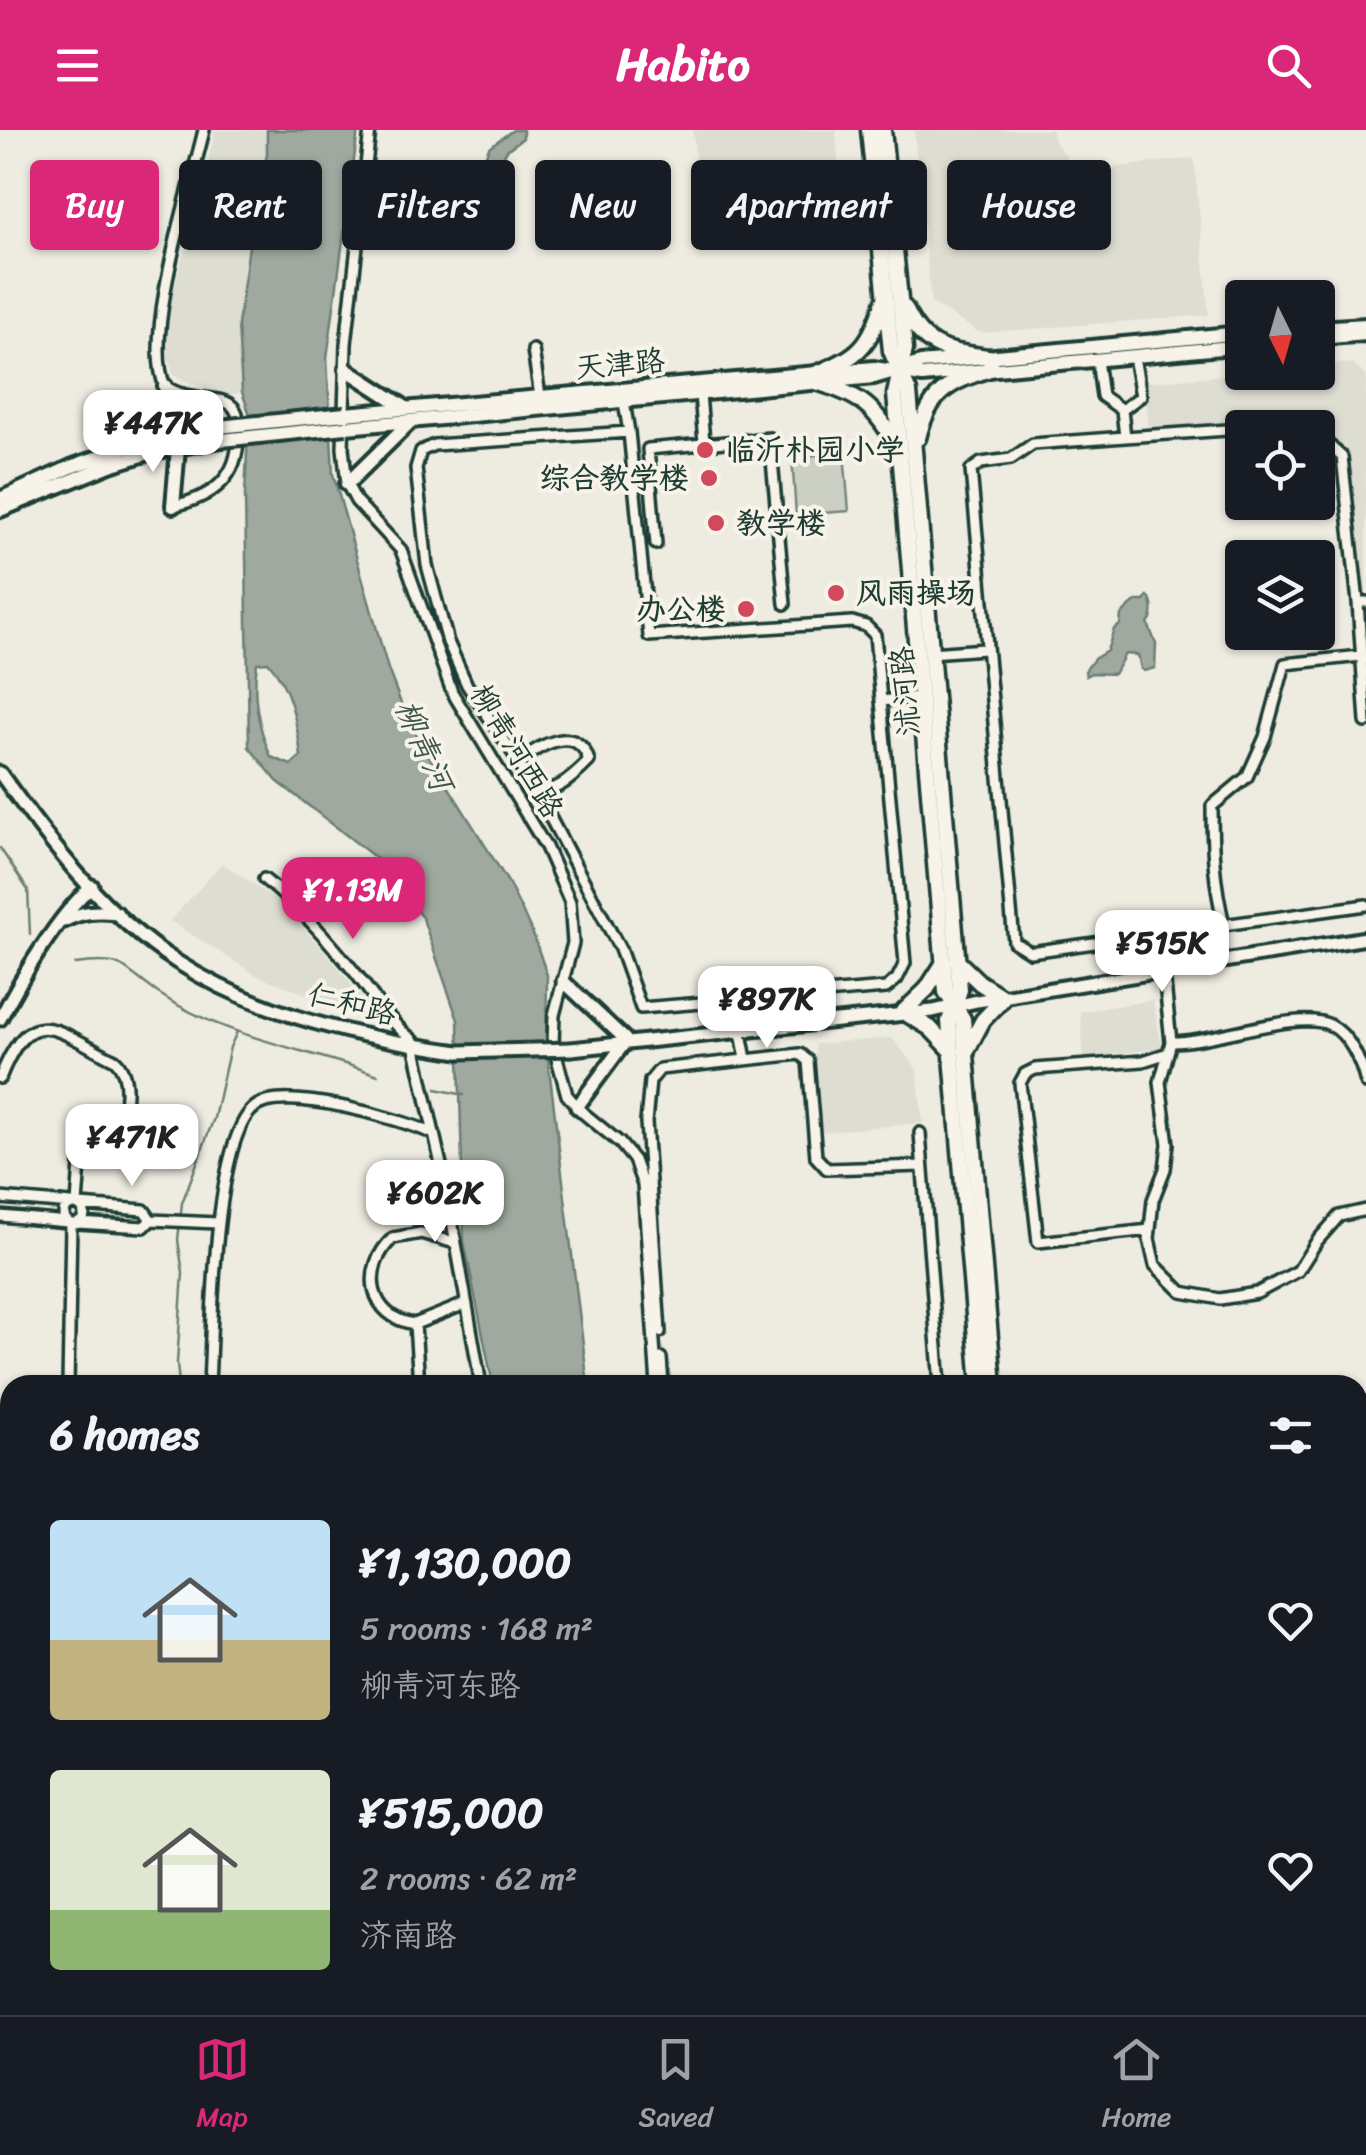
<!DOCTYPE html>
<meta charset="utf-8">
<style>
body{margin:0;font-family:Sriracha,"LXGW WenKai TC",sans-serif;background:#242831;color:#f1f3f6;height:100vh;display:flex;flex-direction:column;font-size:38px;white-space:nowrap}
*{box-sizing:border-box;margin:0}
p{font-size:32px;color:#9ea1a6}
.icon{flex:none;width:55px;height:55px;fill:none;stroke:currentColor;stroke-width:2;stroke-linecap:round;stroke-linejoin:round}
.map{position:relative;flex:1;overflow:hidden}
.panel{position:absolute;left:0px;top:1245px;width:1368px;height:640px;display:flex;flex-direction:column;background:#171b24;border-radius:30px 30px 0 0;box-shadow:0 2px 8px #0004}
.panel>*{flex:none}
.banner{position:absolute;left:30px;top:30px;width:1308px;height:90px;display:flex;gap:20px}
.needle{width:65px;rotate:175deg}
.fabs{position:absolute;left:1225px;top:150px;display:grid;gap:20px}
.fabs a{display:grid;place-items:center;width:110px;height:110px;border-radius:10px;background:#171b24;box-shadow:0 2px 8px #0004;font-size:50px}
.price{position:absolute;translate:-50% -85px;padding:0 22px;border-radius:20px;background:#fff;color:#222;font-size:32px;line-height:65px;filter:drop-shadow(0 2px 5px #0008)}
.price::after{content:'';position:absolute;left:50%;top:60px;width:30px;height:22px;margin-left:-15px;background:inherit;clip-path:polygon(0 0,100% 0,50% 100%)}
.price.active{background:#db2777;color:#fff}
ul{padding:0;list-style:none}
li{display:flex;align-items:center;gap:30px;height:250px;padding:0 50px}
li span{display:grid;place-items:center;flex:none;width:280px;height:200px;border-radius:10px;color:#555}
li>.icon{margin-inline-start:auto}
span .icon{width:120px;height:120px;fill:#fffc;stroke-width:1}
li b{font-size:42px}
h2{display:flex;justify-content:space-between;align-items:center;height:120px;padding:0 50px;font-size:42px}
.pill{padding:0 35px;border-radius:10px;background:#171b24;box-shadow:0 2px 8px #0004;font-size:35px;line-height:90px}
.pill.active{background:#db2777;color:#fff}
header{display:flex;justify-content:space-between;align-items:center;height:130px;padding:0 50px;background:#db2777;color:#fff;font-size:45px;font-weight:700}
.tabs{display:flex;justify-content:space-around;align-items:center;height:140px;border-top:2px solid #363941;background:#171b24;font-size:28px;color:#9ea1a6}
.tabs a{display:grid;justify-items:center;gap:5px}
.tabs .active{color:#db2777}
.map>svg:first-child{display:block}
.built{fill:#ddddd2}
.green{fill:#cccfc4;stroke:#76867c;stroke-width:2.5}
.water{fill:#9fa99f;stroke:#6c7e74;stroke-width:2.5;fill-rule:evenodd}
.lines{fill:none;stroke-linecap:round;stroke-linejoin:round}
.stream{stroke:#6c7e74;stroke-width:2.5}
.minor-casing{stroke:#1f3d34;stroke-width:16}
.tertiary-casing{stroke:#1f3d34;stroke-width:19}
.secondary-casing{stroke:#1f3d34;stroke-width:20}
.primary-casing{stroke:#1f3d34;stroke-width:21}
.minor{stroke:#f7f3e8;stroke-width:9}
.tertiary{stroke:#f7f3e8;stroke-width:11}
.secondary{stroke:#f7f3e8;stroke-width:12}
.primary{stroke:#f7f3e8;stroke-width:14}
.tertiary-bridge-casing{stroke:#1f3d34;stroke-width:19;stroke-linecap:butt}
.secondary-bridge-casing{stroke:#1f3d34;stroke-width:20;stroke-linecap:butt}
.tertiary-bridge{stroke:#f7f3e8;stroke-width:11}
.secondary-bridge{stroke:#f7f3e8;stroke-width:12}
.poi-dot{fill:#d1495b;stroke:#f7f3e8;stroke-width:4}
.labels{text-anchor:middle;dominant-baseline:central;stroke-width:8;stroke-linejoin:round;paint-order:stroke}
.street-label{font-size:30px;fill:#1f3d34;stroke:#f7f3e8}
.poi-label{font-size:30px;font-weight:bold;fill:#1f3d34;stroke:#f7f3e8;text-anchor:start}
.water-label{font-size:32px;font-style:italic;fill:#3f584f;stroke:#f7f3e8}
</style>
<header><svg class="icon" aria-label="menu" viewBox="0 0 24 24"><path d="M4 6h16M4 12h16M4 18h16"/></svg>Habito<svg class="icon" aria-label="search" viewBox="0 0 24 24"><circle cx="10" cy="10" r="6"/><path d="M15 15l6 6"/></svg></header>
<div class="map">
<svg width="1366" height="1885" viewBox="0 0 1366 1885">
<rect width="100%" height="100%" fill="#eeece1"/>
<filter id="ink" filterUnits="userSpaceOnUse"><feTurbulence type="fractalNoise" baseFrequency=".01" numOctaves="2"/><feDisplacementMap in="SourceGraphic" scale="20" xChannelSelector="R" yChannelSelector="G"/><feConvolveMatrix kernelMatrix="1 2 1 2 8 2 1 2 1" color-interpolation-filters="sRGB"/></filter>
<g filter="url(#ink)">
<!-- built -->
<path class="built" d="M213,0h54v24l-17,85 -12,86 4,67 -18,4 -50,-20 -7,-21 -1,-36 48,-181z
M693,0h143l5,81 -140,14z
M914,0h138l1,10 13,16 1,17 127,-15 15,157 -229,18 -49,-30z
M1352,233l14,13v281l-19,-202 -34,-36 -164,13 -4,-50 103,-9 70,-1v-6z
M222,733l57,39 48,52 35,44 -11,13 -93,-35 -88,-55z
M1153,870l9,48 -78,10 -4,-46z
M892,908l25,31 6,54 -103,9 -5,-88z
M52,1875h118l1,10h-118z
M975,1875h195l1,10h-198z"/>
<!-- green -->
<path class="green" d="M844,323l5,58 -53,4 -4,-58z"/>
<!-- water -->
<path class="water" d="M267,0h91l-31,228 6,116 55,195 20,53 100,160 25,52 14,41 -1,68 42,342h-95l-29,-144 -6,-221 -35,-101 -46,-60 -100,-78 -28,-34 -4,-253 4,-82 -7,-20 -4,-67 12,-86 17,-85zM268,532c23,25 29,61 33,94l-10,9 -20,-8c-13,-30 -19,-61 -14,-94z
M513,0h10v8l-15,11 -9,13 6,20 -5,4 3,14 -16,15 -19,4 -13,8 -7,-3 -3,-6c15,-8 28,-31 27,-48l10,-5 7,-18z
M1148,466c6,8 6,20 0,28l8,20 -1,24 -11,3 -3,-2 -3,-14 -13,-1 -11,20 -23,-1 -5,3 -1,-5 9,-12 13,-8 7,-22 6,-4 1,-10 15,-14h8z"/>
<g class="lines">
<!-- stream -->
<path class="stream" d="M0,718l28,42 2,44
M75,834c50,-7 45,3 83,29 66,45 147,55 220,82
M436,959l28,6
M179,1255l-2,-22 6,-90 -5,-33 4,-37 32,-85 16,-71 7,-15
M0,1407l10,-1"/>
<defs>
<path id="minor" d="M370,0l-24,214 -3,104 4,36 9,17 45,49 51,142 94,155 24,55 3,41 -19,72 -1,29 14,51 15,17 38,31 14,17 9,25 14,200
M533,220l7,46
M1134,227l7,39 -19,14 3,27 117,-8
M1097,230l5,36 20,14
M700,264l4,48
M1257,298l49,-4 4,4
M1318,305l24,22 16,145h8
M1125,307l-92,7 -22,15 -30,4 -10,7 43,472 16,10 336,-47
M173,376c40,-9 66,-28 65,-72 0,-11 2,-22 -7,-29 -13,-10 -43,-3 -66,-19 -23,-50 26,-199 39,-256
M656,414l-8,-95 122,-11 15,166
M1358,472l8,120
M930,523l55,-4
M881,571l38,-4
M519,632c22,-18 59,-39 70,-1 -16,16 -37,38 -61,26l-9,-25 -52,-77 -19,-43 -21,-77 -11,-97 5,-17 13,-6 195,-13 -5,-30
M536,661l84,158 21,59 245,-20 11,-9 8,-16 -30,-328 -9,-9 -14,-4 -203,14 -20,-204
M264,749c35,27 65,62 93,96 18,23 33,48 56,65l33,147 35,198
M1224,794c-10,-40 -12,-77 -12,-118l35,-29 18,-40 20,-73 76,-8
M1211,796l6,35
M1164,844l7,68 -11,40 8,62 -3,25 -12,31 -4,39 6,26 27,27 38,7 37,-6 41,-22 19,-30 22,-25 27,-6
M741,903l5,26
M1171,912c41,1 128,-33 159,-17 20,10 31,37 36,58
M0,948c31,-79 56,-47 115,-18 15,14 14,47 2,62 -8,9 -20,10 -30,15l-6,13 -4,54
M920,1003l20,252
M0,1068l71,6
M64 1084a10 10 0 1 1 20 0a10 10 0 1 1-20 0Z
M80,1075l64,5 7,10
M0,1086l68,6
M78,1093l66,4 7,-7 66,3
M1150,1100l-112,12 -18,-159 5,-9 10,-5 108,-8 25,-8
M415,1194c-46,-6 -55,-56 -22,-86l28,-5 34,10
M660,1202l-14,-210 4,-41 10,-12 140,-15 8,7 8,96 11,12 95,-3
M661,1228l2,27
M68,1255l3,-161
M209,1255c3,-54 4,-246 46,-278 29,-22 146,12 179,27
M419,1255l-4,-61 50,-20
M0,1365l10,-1
M1358,1524l8,-1
M1358,1679h8
M517,1875l8,10
M668,1875l4,10
M792,1875l5,10"/>
<path id="tertiary" d="M0,643c49,69 105,143 177,189 84,54 185,76 282,90
M64,791c18,-10 33,-10 53,-8
M563,851l62,58
M0,889c20,-39 58,-104 92,-133
M571,919l362,-38 44,-10 389,-63
M577,977l46,-62
M450,1875l3,10"/>
<path id="secondary" d="M1318,198l48,-3
M1318,208l48,-4
M346,239l60,39
M165,256l12,49
M345,284l529,-46 48,8 320,-30
M346,297l528,-50 47,-14 321,-30
M347,354l64,-63
M0,369l71,-32 72,-26 76,-14
M173,376l5,-58
M0,380l110,-45 42,-13 70,-12"/>
<path id="primary" d="M869,0l22,221 18,41 51,598 -11,31 31,364
M883,0l22,219 -10,45 51,598 17,27 31,366
M905,178c18,42 43,43 83,49
M817,243c44,-17 52,-28 67,-72
M816,252c44,13 59,24 81,65
M918,308c11,-46 31,-56 75,-70
M957,831l23,22 22,14
M904,881l23,-22 16,-25
M907,884l23,14 22,23
M966,922l17,-32 19,-20
M1358,1313l8,-1
M1358,1330l8,-1
M0,1448l10,-1
M0,1465l10,-1
M948,1875l3,10
M920,1885l6,-10"/>
</defs>
<!-- minor casing -->
<use href="#minor" class="minor-casing"/>
<!-- tertiary casing -->
<use href="#tertiary" class="tertiary-casing"/>
<!-- secondary casing -->
<use href="#secondary" class="secondary-casing"/>
<!-- primary casing -->
<use href="#primary" class="primary-casing"/>
<!-- minor -->
<use href="#minor" class="minor"/>
<!-- tertiary -->
<use href="#tertiary" class="tertiary"/>
<!-- secondary -->
<use href="#secondary" class="secondary"/>
<!-- primary -->
<use href="#primary" class="primary"/>
<defs>
<path id="tertiary-bridge" d="M459,922l112,-3"/>
<path id="secondary-bridge" d="M219,297l126,-13
M222,310l124,-13"/>
</defs>
<!-- tertiary-bridge casing -->
<use href="#tertiary-bridge" class="tertiary-bridge-casing"/>
<!-- secondary-bridge casing -->
<use href="#secondary-bridge" class="secondary-bridge-casing"/>
<!-- tertiary-bridge -->
<use href="#tertiary-bridge" class="tertiary-bridge"/>
<!-- secondary-bridge -->
<use href="#secondary-bridge" class="secondary-bridge"/>
</g>
</g>
<!-- markers -->
<g class="poi-dot">
<circle cx="705" cy="320" r="10"/>
<circle cx="709" cy="348" r="10"/>
<circle cx="716" cy="393" r="10"/>
<circle cx="836" cy="463" r="10"/>
<circle cx="746" cy="479" r="10"/>
</g>
<g class="labels">
<!-- street labels -->
<g class="street-label">
<text transform="translate(620 234) rotate(-5)">天津路</text>
<text transform="translate(905 561) rotate(-95)">沭河路</text>
<text transform="translate(517 621) rotate(59)">柳青河西路</text>
<text transform="translate(352 874) rotate(14)">仁和路</text>
</g>
<!-- poi labels -->
<g class="poi-label">
<text x="725" y="320">临沂朴园小学</text>
<text x="689" y="348" text-anchor="end">综合教学楼</text>
<text x="736" y="393">教学楼</text>
<text x="856" y="463">风雨操场</text>
<text x="726" y="479" text-anchor="end">办公楼</text>
</g>
<!-- water labels -->
<g class="water-label">
<text transform="translate(424 615) rotate(66)">柳青河</text>
</g>
</g>
</svg>
<div class="fabs">
<a><svg class="needle" viewBox="-14 -14 28 28"><path d="M0-13l5 13h-10z" fill="#e53935"/><path d="M0 13l5-13h-10z" fill="#9ea1a6"/></svg></a>
<a><svg class="icon" aria-label="locate" viewBox="0 0 24 24"><circle cx="12" cy="12" r="6"/><path d="M12 2v4M12 18v4M2 12h4M18 12h4"/></svg></a>
<a><svg class="icon" aria-label="layers" viewBox="0 0 24 24"><path d="M12 4l9 5-9 5-9-5zM3 14l9 5 9-5"/></svg></a>
</div>
<b class="price" style="left:153px;top:345px">¥447K</b>
<b class="price active" style="left:353px;top:812px">¥1.13M</b>
<b class="price" style="left:1162px;top:865px">¥515K</b>
<b class="price" style="left:767px;top:921px">¥897K</b>
<b class="price" style="left:132px;top:1059px">¥471K</b>
<b class="price" style="left:435px;top:1115px">¥602K</b>
<div class="banner">
<a class="pill active">Buy</a>
<a class="pill">Rent</a>
<a class="pill">Filters</a>
<a class="pill">New</a>
<a class="pill">Apartment</a>
<a class="pill">House</a>
</div>
<section class="panel">
<h2>6 homes<svg class="icon" aria-label="filters" viewBox="0 0 24 24"><path d="M4 7h16M4 17h16"/><circle cx="9" cy="7" r="2"/><circle cx="15" cy="17" r="2"/></svg></h2>
<ul>
<li><span style="background:linear-gradient(#bfe0f5 60%,#c2b280 0)"><svg class="icon" aria-label="home" viewBox="0 0 24 24"><path d="M3 11l9-7 9 7M6 9v11h12V9"/></svg></span><div><b>¥1,130,000</b><p>5 rooms · 168 m²</p><p>柳青河东路</p></div><svg class="icon" aria-label="heart" viewBox="0 0 24 24"><path d="M12 20l-8-8c-3-5 5-10 8-4 3-6 11-1 8 4z"/></svg></li>
<li><span style="background:linear-gradient(#dfe7d0 70%,#8fb573 0)"><svg class="icon" aria-label="home" viewBox="0 0 24 24"><path d="M3 11l9-7 9 7M6 9v11h12V9"/></svg></span><div><b>¥515,000</b><p>2 rooms · 62 m²</p><p>济南路</p></div><svg class="icon" aria-label="heart" viewBox="0 0 24 24"><path d="M12 20l-8-8c-3-5 5-10 8-4 3-6 11-1 8 4z"/></svg></li>
</ul>
</section>
</div>
<nav class="tabs">
<a class="active"><svg class="icon" aria-label="map" viewBox="0 0 24 24"><path d="M3 6l6-2 6 2 6-2v14l-6 2-6-2-6 2zM9 4v14M15 6v14"/></svg>Map</a>
<a><svg class="icon" aria-label="saved" viewBox="0 0 24 24"><path d="M7 4h10v16l-5-4-5 4z"/></svg>Saved</a>
<a><svg class="icon" aria-label="home" viewBox="0 0 24 24"><path d="M3 11l9-7 9 7M6 9v11h12V9"/></svg>Home</a>
</nav>
